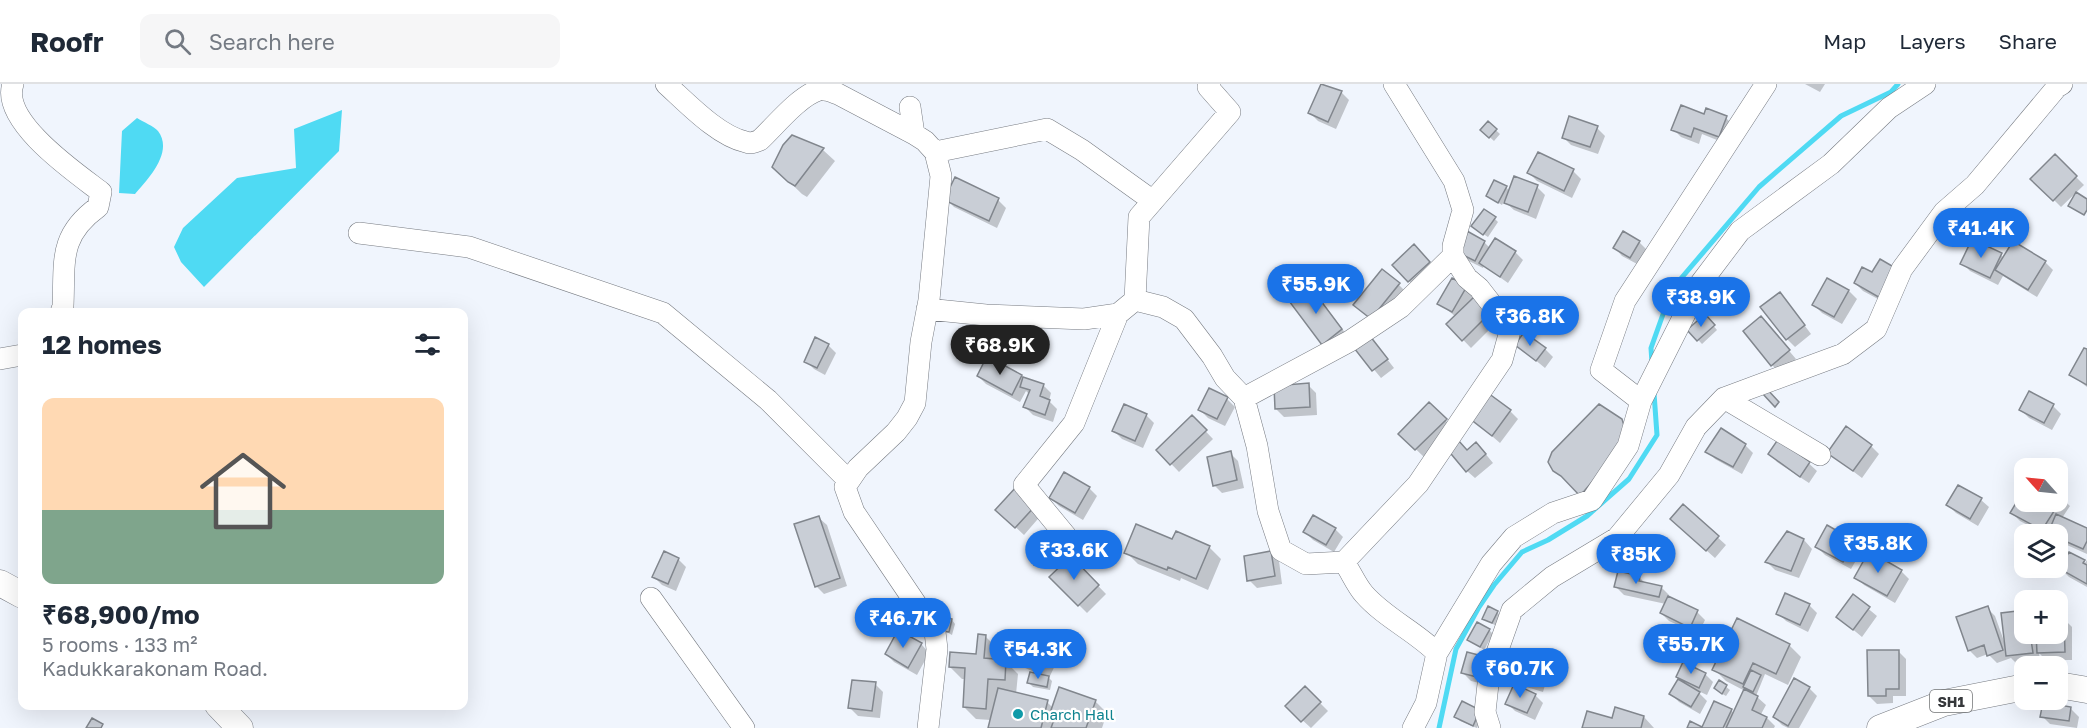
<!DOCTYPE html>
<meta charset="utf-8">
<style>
body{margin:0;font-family:"Golos Text",sans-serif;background:#f6f6f7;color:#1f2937;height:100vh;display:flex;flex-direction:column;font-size:22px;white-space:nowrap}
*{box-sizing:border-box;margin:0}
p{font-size:20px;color:#747a83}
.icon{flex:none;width:33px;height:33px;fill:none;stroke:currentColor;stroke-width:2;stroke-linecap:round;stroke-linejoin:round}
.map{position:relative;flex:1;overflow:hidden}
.details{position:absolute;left:18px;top:224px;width:450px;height:402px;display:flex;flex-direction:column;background:#fff;border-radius:12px;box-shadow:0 6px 24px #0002}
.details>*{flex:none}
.needle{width:39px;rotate:297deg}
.fabs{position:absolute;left:2014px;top:374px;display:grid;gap:12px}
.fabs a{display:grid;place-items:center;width:54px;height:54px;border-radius:12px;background:#fff;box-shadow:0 6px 24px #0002;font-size:30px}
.price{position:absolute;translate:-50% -51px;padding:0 14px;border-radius:21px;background:#1a73e8;color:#fff;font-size:20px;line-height:39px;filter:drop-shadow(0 2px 3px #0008)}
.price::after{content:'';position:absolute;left:50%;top:36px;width:18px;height:14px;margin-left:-9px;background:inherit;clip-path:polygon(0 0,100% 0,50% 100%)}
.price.on{background:#222;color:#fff}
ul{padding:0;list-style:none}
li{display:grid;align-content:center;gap:12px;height:318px;padding:0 24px}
li span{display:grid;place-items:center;height:186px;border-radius:12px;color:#555}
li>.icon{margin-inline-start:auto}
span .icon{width:108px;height:108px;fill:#fffc;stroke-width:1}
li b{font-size:26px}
h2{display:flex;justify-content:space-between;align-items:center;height:72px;padding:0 24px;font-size:26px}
header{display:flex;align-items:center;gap:36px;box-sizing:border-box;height:84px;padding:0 30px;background:#fff;border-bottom:2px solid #e0e1e3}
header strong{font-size:28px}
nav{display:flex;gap:33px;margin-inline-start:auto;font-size:21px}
.search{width:420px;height:54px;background:#f6f6f7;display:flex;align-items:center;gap:15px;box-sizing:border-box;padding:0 21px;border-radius:12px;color:#747a83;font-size:22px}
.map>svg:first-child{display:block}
.water{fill:#4fdaf3}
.shadow{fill:#0003}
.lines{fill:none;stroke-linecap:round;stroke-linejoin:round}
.stream{stroke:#4fdaf3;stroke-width:5}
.building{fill:#c9ced6;stroke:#81868d;stroke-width:1.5}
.minor-casing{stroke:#777b82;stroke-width:22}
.major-casing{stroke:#777b82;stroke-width:27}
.minor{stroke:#fff;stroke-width:21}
.major{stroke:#fff;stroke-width:26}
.culture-dot{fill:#0f9aa8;stroke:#fff;stroke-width:2}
.labels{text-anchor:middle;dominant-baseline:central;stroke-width:4.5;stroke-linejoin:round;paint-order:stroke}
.shield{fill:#fff;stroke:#727476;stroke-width:1.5}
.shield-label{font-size:14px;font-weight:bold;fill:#36383b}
.culture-label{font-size:15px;fill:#0d838f;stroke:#fff;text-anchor:start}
</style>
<header>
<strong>Roofr</strong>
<div class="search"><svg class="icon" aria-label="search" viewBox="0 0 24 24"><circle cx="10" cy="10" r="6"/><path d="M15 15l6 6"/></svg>Search here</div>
<nav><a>Map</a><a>Layers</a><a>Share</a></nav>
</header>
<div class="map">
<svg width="2087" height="644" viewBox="0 0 2087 644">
<rect width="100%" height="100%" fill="#f0f5fd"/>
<!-- water -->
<path class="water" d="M342,26l-3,41 -135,136 -23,-25 -7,-15 9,-19 54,-50 59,-10 -2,-39z
M137,34c6,4 17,8 21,13 16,21 -10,48 -23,63l-16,-1 3,-62z"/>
<!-- shadow -->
<path class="shadow" d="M1322,0l19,8 8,8 -13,29 -18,-8 -8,-8z
M1805,0h20l-5,8z
M1707,26l19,8 8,8 -7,18 -25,-10 -3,10 -18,-7 -8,-8 32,-13z
M1488,39l12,11 -6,7 -12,-11z
M1597,44l8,8 -7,18 -27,-9 -8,-8z
M792,53l31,13 12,11 -28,36 -5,-3 -28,-27z
M2055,72l29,29 -23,22 -28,-28z
M1573,87l8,8 -9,19 -35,-17 -8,-8z
M1506,103l4,5 27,-5 8,8 -9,24 -22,-9 -10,-9 -2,4 -14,-9z
M946,115l52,1 8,8 -9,20 -43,-21z
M1495,135l3,3 -10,15 -11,-7z
M1623,149l16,9 8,8 -8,15 -17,-9 -7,-8z
M1484,158l6,6 25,4 8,8 -15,23 -24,-17 -1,2 -16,-8 -8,-8z
M1422,170l14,17 -19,18 -8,-8z
M2001,171l3,3 41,4 8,8 -16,27 -34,-21 -5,9 -28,-14 -8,-8z
M1863,185l28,37 -28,-15 -8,-8z
M1828,196l21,11 8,8 -15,25 -20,-11 -8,-8z
M1398,200l8,8 -27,33 -16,-13z
M1466,203l7,11 24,24 -26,26 -23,-24 8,-7 -17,-14z
M1317,211l32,43 -26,6z
M1787,218l24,32 -16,13 -8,-8z
M1705,232l12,14 -15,14 -13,-14z
M1768,242l28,33 -16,14 -8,-8z
M828,261l8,8 -11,22 -11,-6 -8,-8z
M1517,261l28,4 8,8 -8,11z
M1377,262l17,22 -13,10 -24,-29z
M2087,267v36l-16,-12z
M978,292h43l22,9 8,8 -2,8 8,8 -4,13 -20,-7 -8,-8 5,-12 -4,-4 -6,11 -34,-18z
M1308,301l8,8 1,22 -33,2 -8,-8z
M2030,309l23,13 8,8 -9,16 -23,-12 -8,-8z
M1227,315l8,8 -10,19 -17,-8 -8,-8z
M1429,320l24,24 -29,29 -24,-23z
M1510,327l8,8 -18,24 -29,-25z
M1146,331l8,8 -11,25 -21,-9 -8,-8z
M1192,333l21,22 -34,33 -21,-22z
M1745,361l8,8 -11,21 -27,-15 -8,-8z
M1871,362l8,8 -17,24 -33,-25z
M1484,368l9,11 -18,15 -8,-7z
M1230,369l8,8 6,27 -22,5 -8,-8z
M1770,370l36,2 -2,3 13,12 -8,12 -32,-21z
M1017,404l26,25 -19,22 -19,-18z
M1089,404l8,8 -14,24 -24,-14 -8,-8z
M2025,407v10h33v-6l12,11 -8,12 25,12v24l-29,-13v-7h-13l-25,-13 -8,-8z
M1981,416l8,7 -11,19 -22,-13 -8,-8z
M1683,422l43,39 -11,13 -35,-31z
M819,434l8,7 20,61 -23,8 -8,-8z
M1335,445l8,8 -9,15 -21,-12 -8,-8z
M1788,449l16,7 8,9 -13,29 -24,-8 -8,-8z
M1173,457l36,6 12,12 -13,31 -27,-12 -1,3 -42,-17 -12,-12z
M1854,458l8,8 -11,19 -26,-14 -8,-8z
M1051,468l3,3 1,12 -16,1 -3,-4z
M1271,469l8,8 3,23 -25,4 -8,-8z
M1071,474l35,36 -19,19 -36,-36z
M678,475l8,8 -10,24 -14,-6 -8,-8z
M2087,476v27l-18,-10 -8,-8 23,-8 1,2z
M1901,487l8,8 -14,24 -31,-18 -8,-8z
M1639,493l7,7 15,3 8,8 -1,3 29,14 8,8 -7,14 -29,-13 -8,-8 5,-9 -42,-9 -8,-8z
M1853,512l24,20 -15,21 -24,-20z
M1809,521l8,8 -9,19 -22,-11 -8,-8z
M1987,524l8,8 10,28 20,-33v22h33v-14h6l8,8v33h-26l-7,-7 1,8 -24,2 -5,-5 -14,5 -9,-9 -11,4 -8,-8z
M1497,528l4,4 -5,10 -12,-8z
M952,536l3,4 -3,11 -9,-5z
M1489,546l4,4 -9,16 -15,-10z
M899,548l23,13 7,8 -12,22 -23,-13 -8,-8z
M985,552l12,12 -1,13 10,1 12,12 -2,20 31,8 6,6 42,-7 12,12 -5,15h-113l2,-8 -15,-1 -12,-12 2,-28h-4l-12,-12 28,-11z
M1024,554l27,11 8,8 -10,21 3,3 -2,9 -17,-3 -4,-4 12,-8 -18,-8 -8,-8z
M1789,561l12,12 -13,28 -23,-11 -9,22 10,9 -6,11 7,2 8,8 -1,2h-71l28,-18 3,4 11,-23 -19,-10 -12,-12z
M1898,567l8,8v37h-13v7l-16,1 -8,-8z
M1468,570l25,32 -22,-5 -8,-8z
M1540,583l8,8 -5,17 -26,-8 -8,-8z
M1705,590l8,8 -6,13 -11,-5 11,11 -7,13 -21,-12 -8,-8 9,-15 -2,-2z
M1720,598l10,8 -4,6 -7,-4z
M875,600l8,8 -3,26 -22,-2 -8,-8z
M1305,604l23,23 -17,17 -24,-22z
M1809,604l8,8 -18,32h-11l-6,-3 -8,-8z
M1535,611l8,8 -8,17 -20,-9 -8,-8z
M2071,625l8,8 -2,11 -27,-4 -8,-8z
M1483,631l-6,13 -17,-7 -4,-4z
M1644,633l10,11h-70l29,-8z"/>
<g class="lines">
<!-- stream -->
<path class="stream" d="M1652,279l-1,-15 21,-59 87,-102 82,-71 50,-24 7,-8
M1439,644l17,-79 23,-42 15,-22 28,-33 26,-12 39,-24 42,-37 28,-44 -3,-42"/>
</g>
<!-- building -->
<path class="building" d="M1321,0l21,7 -14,31 -20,-9z
M1681,21l23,9 2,-6 21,8 -8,21 -25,-9 -3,9 -20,-7z
M1569,32l29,10 -8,21 -28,-9z
M1488,37l9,8 -8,9 -9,-8z
M792,51l32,13 -29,38 -7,-4 -16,-15 11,-22z
M1538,68l36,17 -10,22 -37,-18z
M2055,70l22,22 -24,25 -23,-22z
M1514,92l24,9 -10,27 -24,-9z
M955,93l44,21 -10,23 -45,-21z
M1494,96l13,6 -9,17 -12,-7z
M2076,108l11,7v11l-3,5 -16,-9z
M1484,125l12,8 -13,18 -12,-9z
M1467,147l18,10 -10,20 -18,-9z
M1623,147l17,10 -10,17 -17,-10z
M1495,154l21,13 -16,26 -21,-14z
M1972,155l30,14 -12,25 -30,-14z
M2013,157l33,20 -18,29 -33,-20z
M1414,160l16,18 -22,20 -16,-17z
M1880,175l19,11 -17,29 -28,-16 8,-16 10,5z
M1382,185l18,14 -29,36 -18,-14z
M1452,194l15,8 -15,26 -15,-8z
M1827,194l22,12 -15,27 -22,-12z
M1309,201l33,44 -20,16 -33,-44z
M1780,208l25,33 -19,15 -26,-33z
M1474,213l16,16 -28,28 -16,-17z
M1705,230l10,11 -18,16 -10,-11z
M1761,232l29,34 -19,16 -28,-35z
M1524,248l22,16 -10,13 -21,-16z
M1370,252l18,23 -16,12 -18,-23z
M815,253l14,7 -12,24 -13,-6z
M2084,264l3,1v36l-18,-10z
M987,272l35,19 -10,20 -35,-19z
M1023,293l21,7 -4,12 10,4 -5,15 -22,-8 7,-17 -10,-3z
M1309,299l1,24 -35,2 -1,-23z
M1209,304l19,9 -11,22 -19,-9z
M1766,304l13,14 -4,5 -13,-14z
M2029,307l25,13 -10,19 -25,-13z
M1488,309l23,17 -19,26 -23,-18z
M1429,318l18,17 -32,31 -17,-16z
M1124,320l23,10 -12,27 -23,-10z
M1599,320l23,15 3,10 -7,15 -21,32 -17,20 -19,-20 -8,-5 -5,-9 4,-10z
M1192,331l15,15 -37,35 -14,-15z
M1846,342l26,19 -19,26 -26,-18z
M1721,344l25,16 -13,23 -28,-15z
M1781,351l15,17 14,10 -10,15 -32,-23z
M1458,356l9,10 9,-8 10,12 -20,18 -19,-23z
M1231,367l6,29 -24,6 -6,-29z
M1064,388l26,15 -15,26 -26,-15z
M1958,401l24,13 -12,21 -24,-14z
M1017,402l20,18 -22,24 -20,-18z
M2025,404v13h33v-8l5,4 -21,33 -32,-17z
M1683,420l36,32 -13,15 -36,-32z
M2056,430l31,14v13l-4,8 -25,-11v-4l-10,-1z
M1313,431l23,13 -10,17 -23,-13z
M819,432l21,62 -25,9 -21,-63z
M1136,440l36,15 4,-8 34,15 -14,33 -28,-12 -1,3 -43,-17z
M1827,441l28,16 -12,21 -28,-15z
M1787,447l17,8 -13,32 -26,-9z
M1051,466l1,14 -18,1v-14z
M664,467l15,7 -11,26 -16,-7z
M1271,467l4,25 -28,5 -3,-25z
M1869,467l33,19 -15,26 -33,-18z
M2069,468l16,8 -2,3 4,2v19l-27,-15z
M1071,472l28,29 -21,21 -29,-29z
M1618,487l22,5 -1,5 23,5 -3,11 -45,-10z
M1785,509l25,11 -10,21 -24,-11z
M1853,510l17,13 -17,23 -17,-13z
M1668,512l30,14 -8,18 -30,-15z
M1488,522l10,5 -6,12 -10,-4z
M1988,522l15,44 -16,6 -3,-11 -16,6 -12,-34z
M2025,526v23h5l3,20 -27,3 -5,-43z
M945,533l7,2 -3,13 -8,-1z
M1737,534l53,26 -14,30 -23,-11 -10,21 -31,-14z
M2058,534h6l1,34 -28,1 -1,-20h22z
M1477,538l13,7 -10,18 -13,-7z
M898,546l24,13 -14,25 -23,-14z
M978,550l8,1 -2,23 22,2 -1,20 -17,-1 -2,30 -23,-2 2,-39 -16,-1 1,-15 26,2z
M1023,552l28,12 -10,23 -28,-12z
M1867,566h32v39h-13v7h-18z
M1467,568l23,6 -5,21 -24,-6z
M1513,574l27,8 -5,19 -28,-8z
M1683,578l23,11 -7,15 -23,-11z
M1751,586l10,5 -8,17 -10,-5z
M1030,588l19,4 -2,11 -20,-4z
M1794,594l16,9 -22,39 -15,-9z
M1678,595l22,13 -9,15 -22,-13z
M852,596l24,2 -4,29 -24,-3z
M1719,596l8,5 -5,9 -8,-6z
M1514,600l22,10 -9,19 -22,-9z
M1305,602l16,16 -20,20 -16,-16z
M1059,603l37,13 -10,28h-35l5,-14 -6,-1z
M998,604l50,12 -7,28h-53z
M1744,605l14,7 -6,14 15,7 -5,11h-36z
M1462,617l18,9 -7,16 -19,-9z
M1714,617l18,8 -9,19h-36l3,-7 12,6z
M2043,618l28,5 -2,14 -29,-4z
M1615,623l29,9 -3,12h-59l5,-17 25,7z
M92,634l11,6 -2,4h-15z"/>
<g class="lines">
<defs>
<path id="minor" d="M13,0c-13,37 63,89 88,108l-3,15c-40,29 -33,55 -35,99l-2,6
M666,0c21,19 52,52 80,58 5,2 9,0 14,-2 15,-14 39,-44 59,-50 7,-1 13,2 19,4l76,40 11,7 10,11 6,24 -12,124 -8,42 -6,61 -8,15 -11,14 -38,36 -13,19 9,25 81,120 2,17 -9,79
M910,23l4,27
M935,68l112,-23 35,21 71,51
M359,149l110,14 194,66 105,87 80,80
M1135,216l4,-83 91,-105 -22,-25 2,-3
M927,225l59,6 98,4 34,-5 17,-14 28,7 21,12 28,37 13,22 19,20 13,48 11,65 13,39 25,14 38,-2c7,10 12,23 20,32 21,24 51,37 73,59
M0,275l22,-4
M1244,314l106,-57 51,-34 52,-51
M1724,314l96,57
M1641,317l59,-117 40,-53 91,-67 58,-56 36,-24
M1066,452l-42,-51 50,-62 44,-109
M1344,478l74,-78 84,-124 8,-29 -3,-7 -28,-36 -12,-10 -14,-22v-10l10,-36 -9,-29 -60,-97
M651,514l93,130
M1413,644l13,-25 11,-50 54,-89 23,-27 39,-24 39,-13 36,-54 13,-45 -40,-31 24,-69 141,-217
M1490,644l-5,-16 4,-37 23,-65 40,-33 65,-39 52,-63 27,-48 28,-29 119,-44 33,-25 26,-60 42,-57 31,-27 82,-98 5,-3"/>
<path id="major" d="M0,499l22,12
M2058,601l29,5
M218,621l22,23
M1880,644l64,-25 81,-16"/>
</defs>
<!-- minor casing -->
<use href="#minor" class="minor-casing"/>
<!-- major casing -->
<use href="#major" class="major-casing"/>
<!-- minor -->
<use href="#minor" class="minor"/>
<!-- major -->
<use href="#major" class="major"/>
</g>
<!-- markers -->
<circle class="culture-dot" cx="1018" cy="630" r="6"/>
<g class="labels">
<!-- shield labels -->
<rect class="shield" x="1930" y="606" width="42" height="22" rx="4.5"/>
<g class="shield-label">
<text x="1951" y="617">SH1</text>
</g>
<!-- culture labels -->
<g class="culture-label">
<text x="1030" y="630">Charch Hall</text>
</g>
</g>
</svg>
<div class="fabs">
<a><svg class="needle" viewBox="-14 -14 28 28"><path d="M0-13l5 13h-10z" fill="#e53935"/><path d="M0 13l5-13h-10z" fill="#747a83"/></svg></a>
<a><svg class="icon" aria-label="layers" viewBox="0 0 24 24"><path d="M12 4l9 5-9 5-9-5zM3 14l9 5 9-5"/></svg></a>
<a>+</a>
<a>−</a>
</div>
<b class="price" style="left:1981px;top:175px">₹41.4K</b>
<b class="price" style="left:1316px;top:231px">₹55.9K</b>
<b class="price" style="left:1701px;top:244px">₹38.9K</b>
<b class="price" style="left:1530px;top:263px">₹36.8K</b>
<b class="price on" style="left:1000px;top:292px">₹68.9K</b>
<b class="price" style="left:1878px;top:490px">₹35.8K</b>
<b class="price" style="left:1074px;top:497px">₹33.6K</b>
<b class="price" style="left:1636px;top:501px">₹85K</b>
<b class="price" style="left:903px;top:565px">₹46.7K</b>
<b class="price" style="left:1691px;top:591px">₹55.7K</b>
<b class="price" style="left:1038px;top:596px">₹54.3K</b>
<b class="price" style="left:1520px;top:615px">₹60.7K</b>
<section class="details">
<h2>12 homes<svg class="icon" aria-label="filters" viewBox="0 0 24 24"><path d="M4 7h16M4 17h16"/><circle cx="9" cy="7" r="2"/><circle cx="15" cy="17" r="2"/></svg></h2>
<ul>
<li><span style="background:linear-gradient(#ffd9b3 60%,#7fa58c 0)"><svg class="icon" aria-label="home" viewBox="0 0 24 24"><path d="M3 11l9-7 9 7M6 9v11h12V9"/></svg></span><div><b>₹68,900/mo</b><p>5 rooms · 133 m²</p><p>Kadukkarakonam Road.</p></div></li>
</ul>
</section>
</div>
